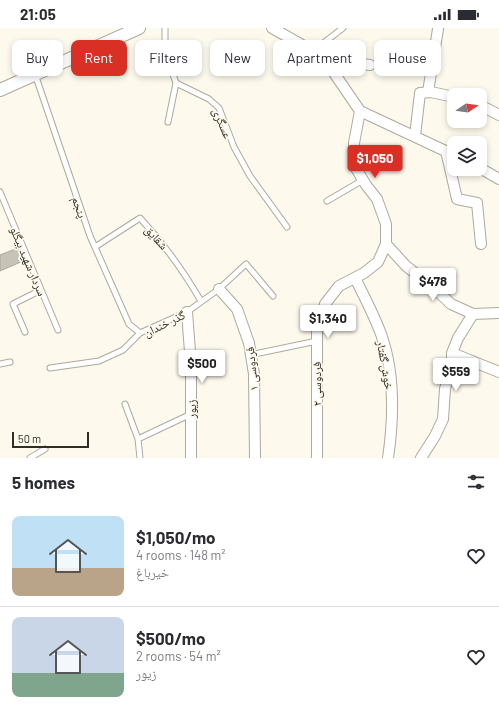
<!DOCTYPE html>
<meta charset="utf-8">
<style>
body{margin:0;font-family:Barlow,"Noto Naskh Arabic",sans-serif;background:#f2f2f3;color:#2b2b33;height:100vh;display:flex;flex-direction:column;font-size:15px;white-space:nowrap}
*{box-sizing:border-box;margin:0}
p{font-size:13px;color:#7c7c81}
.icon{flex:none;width:22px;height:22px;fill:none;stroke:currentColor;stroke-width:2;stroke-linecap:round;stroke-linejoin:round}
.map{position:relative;height:430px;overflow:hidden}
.details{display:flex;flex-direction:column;background:#fff;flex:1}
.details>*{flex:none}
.guide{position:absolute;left:12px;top:12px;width:475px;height:36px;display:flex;gap:8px}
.needle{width:26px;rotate:77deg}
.controls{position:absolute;left:447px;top:60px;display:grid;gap:8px}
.controls a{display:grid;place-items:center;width:40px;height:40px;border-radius:8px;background:#fff;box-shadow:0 2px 6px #0003;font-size:20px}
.scale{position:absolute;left:12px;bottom:10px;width:77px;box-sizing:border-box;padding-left:4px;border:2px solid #2f2d28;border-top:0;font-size:11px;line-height:14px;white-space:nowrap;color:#2f2d28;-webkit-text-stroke:3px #fef9ed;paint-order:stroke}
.price{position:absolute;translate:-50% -34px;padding:0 9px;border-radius:4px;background:#fff;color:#222;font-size:13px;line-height:26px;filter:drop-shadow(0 1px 2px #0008)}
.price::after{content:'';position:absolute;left:50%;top:24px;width:12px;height:9px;margin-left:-6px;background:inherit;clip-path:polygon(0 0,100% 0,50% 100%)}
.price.selected{background:#d93025;color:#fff}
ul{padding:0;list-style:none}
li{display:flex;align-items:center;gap:12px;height:100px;padding:0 12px}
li+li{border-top:1px solid #e1e1e2}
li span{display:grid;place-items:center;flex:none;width:112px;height:80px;border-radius:8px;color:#555}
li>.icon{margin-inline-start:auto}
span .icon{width:48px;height:48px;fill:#fffc;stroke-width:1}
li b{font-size:17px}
h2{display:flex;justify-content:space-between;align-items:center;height:48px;padding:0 12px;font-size:17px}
.chip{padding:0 14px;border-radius:8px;background:#fff;box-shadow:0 2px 6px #0003;font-size:14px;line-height:36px}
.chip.selected{background:#d93025;color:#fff}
.status{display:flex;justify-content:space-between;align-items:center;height:28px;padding:0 20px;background:#fff;direction:ltr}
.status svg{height:11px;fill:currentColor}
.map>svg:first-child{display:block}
.building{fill:#c7c3b6;stroke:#aaa69a}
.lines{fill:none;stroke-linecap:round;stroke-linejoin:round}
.service-casing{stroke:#ada99d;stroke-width:7}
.minor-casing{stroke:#ada99d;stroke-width:12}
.tertiary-casing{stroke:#ada99d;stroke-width:14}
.service{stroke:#fff;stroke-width:5}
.minor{stroke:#fff;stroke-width:10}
.tertiary{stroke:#fff;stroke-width:12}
.labels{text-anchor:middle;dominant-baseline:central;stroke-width:3.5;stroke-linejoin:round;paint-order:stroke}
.street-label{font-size:12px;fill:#2f2d28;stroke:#fef9ed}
</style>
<div class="status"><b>21:05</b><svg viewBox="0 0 49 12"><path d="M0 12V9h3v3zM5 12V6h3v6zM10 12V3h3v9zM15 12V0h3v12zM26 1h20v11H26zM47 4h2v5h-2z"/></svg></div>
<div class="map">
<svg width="499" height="430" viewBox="0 0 499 430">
<rect width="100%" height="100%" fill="#fef9ed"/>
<!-- building -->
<path class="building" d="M18,220l5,13 -23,10v-16z"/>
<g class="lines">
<defs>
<path id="service" d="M165,0v24l11,31 33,16 10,9 15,39 16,29 37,51
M313,23l30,-23
M35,46l55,162 39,88 11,9
M168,94l8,-39
M0,164l58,138
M327,173l36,-21
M95,219l45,-29c25,27 43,52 61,83
M25,304l-12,-28 28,-14
M250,327l67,-14
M0,336l10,-2
M50,340l49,-7 24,-11 17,-17 47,-21 32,-23 27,-25 27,32
M125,376l13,35 2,19
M138,411l53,-25
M30,430l15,-9"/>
<path id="minor" d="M272,0l41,23 17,16 30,44 94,44
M330,39l10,-6 30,4
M428,64l10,-63
M480,77l19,10
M415,108l5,-43 11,-1 23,5
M446,123l11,48 20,4 4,41
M480,140l19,11
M386,216l20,22 26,20 19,18 22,10 26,-1
M355,250c9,18 19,37 26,56 14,39 13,83 7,124
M219,261l18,20 12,34 5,31 1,84
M187,284l4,53v93
M452,325l47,19
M317,430v-126l8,-28 14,-18 25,-13 14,-11 8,-18v-20l-9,-25 -11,-14 -12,-20v-22l6,-32
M421,430l14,-22 8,-17 2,-30 7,-27v-9l6,-15 15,-24"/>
<path id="tertiary" d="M0,62l139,-62"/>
</defs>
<!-- service casing -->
<use href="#service" class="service-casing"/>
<!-- minor casing -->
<use href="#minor" class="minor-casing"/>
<!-- tertiary casing -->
<use href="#tertiary" class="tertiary-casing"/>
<!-- service -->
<use href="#service" class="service"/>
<!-- minor -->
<use href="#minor" class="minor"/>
<!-- tertiary -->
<use href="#tertiary" class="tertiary"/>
</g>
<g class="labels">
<!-- street labels -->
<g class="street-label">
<text transform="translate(223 95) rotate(67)">عسگری</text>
<text transform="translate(80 179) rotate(71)">پنجم</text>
<text transform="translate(157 209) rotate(48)">شقایق</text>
<text transform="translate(29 233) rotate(67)">سردار شهید بیگلو</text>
<text transform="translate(164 295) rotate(-26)">گذر خندان</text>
<text transform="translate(386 337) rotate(80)">خوش گفتار</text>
<text transform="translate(251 341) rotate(-96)">فردوسی ۱</text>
<text transform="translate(316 356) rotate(-90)">فردوسی ۲</text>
<text transform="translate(191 381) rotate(-90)">زیور</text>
</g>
</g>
</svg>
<div class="controls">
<a><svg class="needle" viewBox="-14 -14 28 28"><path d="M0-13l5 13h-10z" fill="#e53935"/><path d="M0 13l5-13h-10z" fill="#7c7c81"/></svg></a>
<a><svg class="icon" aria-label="layers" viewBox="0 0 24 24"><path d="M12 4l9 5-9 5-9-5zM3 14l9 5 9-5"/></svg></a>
</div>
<div class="scale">50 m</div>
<b class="price selected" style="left:375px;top:151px">$1,050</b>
<b class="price" style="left:433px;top:274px">$478</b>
<b class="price" style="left:328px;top:311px">$1,340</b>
<b class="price" style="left:202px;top:356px">$500</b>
<b class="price" style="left:456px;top:364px">$559</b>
<div class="guide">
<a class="chip">Buy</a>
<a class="chip selected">Rent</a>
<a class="chip">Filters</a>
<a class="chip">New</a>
<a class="chip">Apartment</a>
<a class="chip">House</a>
</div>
</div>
<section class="details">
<h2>5 homes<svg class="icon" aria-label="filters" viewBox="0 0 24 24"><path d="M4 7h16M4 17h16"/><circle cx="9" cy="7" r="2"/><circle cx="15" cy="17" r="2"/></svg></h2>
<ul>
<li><span style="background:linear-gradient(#bfe0f5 65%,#b9a48a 0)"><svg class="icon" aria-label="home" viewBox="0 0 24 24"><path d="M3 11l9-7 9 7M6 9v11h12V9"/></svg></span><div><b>$1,050/mo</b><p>4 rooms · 148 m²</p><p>خیرباغ</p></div><svg class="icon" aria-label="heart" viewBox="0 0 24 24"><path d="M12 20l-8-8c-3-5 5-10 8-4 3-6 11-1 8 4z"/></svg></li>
<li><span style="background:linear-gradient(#c9d6e8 70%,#7fa58c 0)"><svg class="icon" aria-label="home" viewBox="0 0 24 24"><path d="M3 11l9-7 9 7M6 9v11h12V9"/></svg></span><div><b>$500/mo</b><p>2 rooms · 54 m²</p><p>زیور</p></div><svg class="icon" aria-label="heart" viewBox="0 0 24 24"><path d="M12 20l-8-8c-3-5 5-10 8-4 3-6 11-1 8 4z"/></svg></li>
</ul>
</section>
